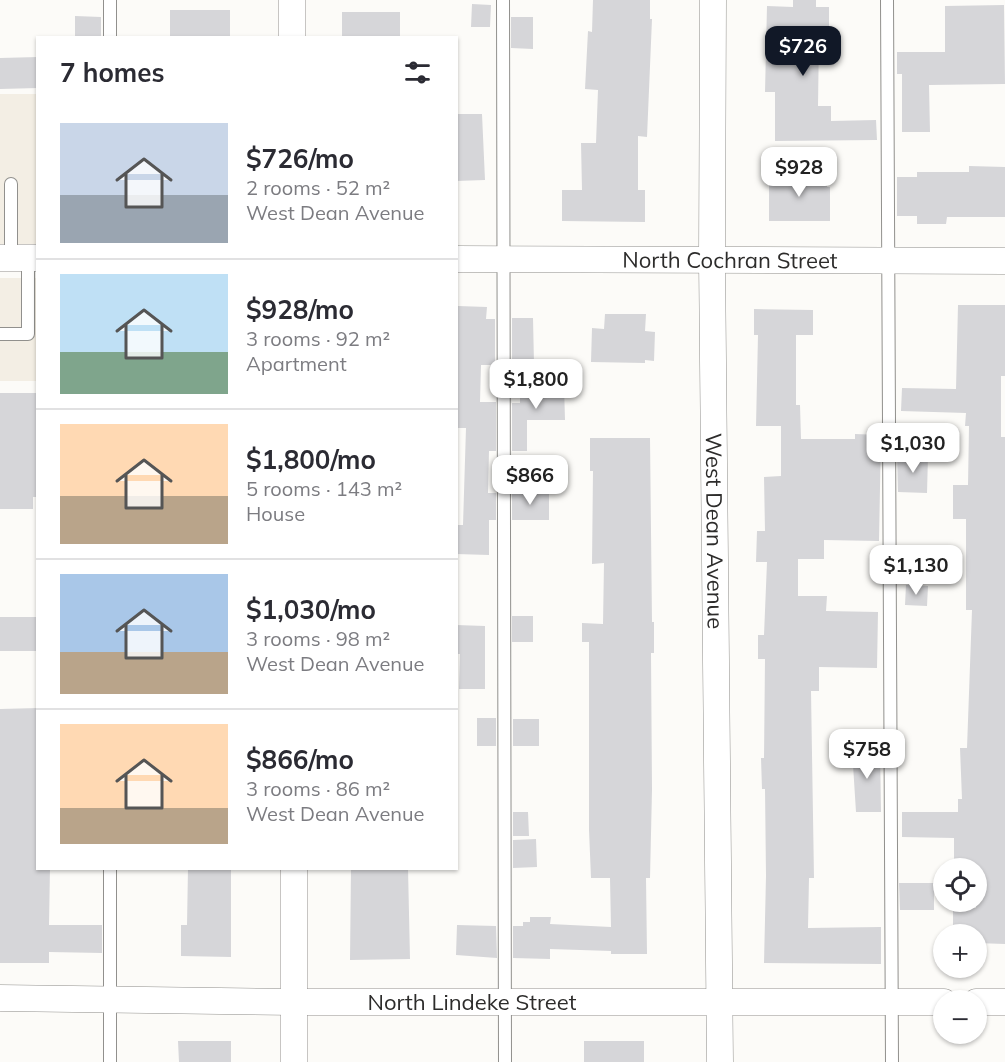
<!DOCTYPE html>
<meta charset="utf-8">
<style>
body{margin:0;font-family:Mulish,sans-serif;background:#f7f7f7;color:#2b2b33;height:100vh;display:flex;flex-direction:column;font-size:22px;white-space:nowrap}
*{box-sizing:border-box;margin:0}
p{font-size:20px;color:#7c7c81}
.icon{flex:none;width:33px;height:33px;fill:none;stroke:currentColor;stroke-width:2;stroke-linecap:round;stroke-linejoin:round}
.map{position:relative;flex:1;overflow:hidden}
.panel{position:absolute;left:36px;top:36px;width:422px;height:834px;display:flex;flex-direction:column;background:#fff;border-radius:0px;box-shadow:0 2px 4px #0004}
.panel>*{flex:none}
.buttons{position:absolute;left:933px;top:858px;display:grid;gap:12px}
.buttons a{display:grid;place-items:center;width:54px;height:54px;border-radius:50%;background:#fff;box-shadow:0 2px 4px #0004;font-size:30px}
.price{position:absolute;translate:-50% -51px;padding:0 14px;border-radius:12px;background:#fff;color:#222;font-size:20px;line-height:39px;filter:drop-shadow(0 2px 3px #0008)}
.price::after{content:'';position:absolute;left:50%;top:36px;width:18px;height:14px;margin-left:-9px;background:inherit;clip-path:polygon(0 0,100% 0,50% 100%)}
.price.current{background:#111827;color:#fff}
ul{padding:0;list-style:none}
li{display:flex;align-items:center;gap:18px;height:150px;padding:0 24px}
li+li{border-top:2px solid #e1e1e2}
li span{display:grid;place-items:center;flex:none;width:168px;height:120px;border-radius:0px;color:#555}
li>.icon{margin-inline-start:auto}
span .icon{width:72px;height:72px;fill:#fffc;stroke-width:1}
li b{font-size:26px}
h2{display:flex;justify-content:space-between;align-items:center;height:72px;padding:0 24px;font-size:26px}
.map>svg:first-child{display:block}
.built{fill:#f3eee4}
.building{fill:#d6d6d9}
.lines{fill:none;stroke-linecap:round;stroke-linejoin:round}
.lane-casing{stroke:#91908d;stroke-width:14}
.street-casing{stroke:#91908d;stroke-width:27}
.lane{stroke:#fff;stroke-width:12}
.street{stroke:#fff;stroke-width:26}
.labels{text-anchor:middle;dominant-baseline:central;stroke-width:5;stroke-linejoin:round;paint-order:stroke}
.street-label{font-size:22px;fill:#2d2c2b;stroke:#fff}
</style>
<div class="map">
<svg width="1005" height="1062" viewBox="0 0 1005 1062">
<rect width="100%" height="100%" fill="#fcfbf8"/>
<!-- built -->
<path class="built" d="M0,94h37v150h-37z
M0,278h37v103h-37z"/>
<!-- building -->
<path class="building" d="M593,0h57v19h2l-5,118 -9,-1v54h7v32l-83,-1v-31h20l-1,-47h15l2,-53 -13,-1 3,-58 4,1z
M793,0h23v7h13v29h-10l-1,70h13v15l45,-1 1,20 -102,1v-49h-10l2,-86 26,1z
M472,4l19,1 -1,22h-19z
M1004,5l1,79 -76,1 1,47h-28v-58h-5v-22h48v-46z
M170,10h60v28h-60z
M342,12h58v26h-58z
M75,16l26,1v21h-26z
M511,17h22v32l-22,-1z
M38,57v31l-38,1v-31z
M456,114h26l3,66 -29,1z
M969,166l36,1v50h-58l-1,7h-29v-8h-20v-39h20v-5h52z
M769,175l58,1v11h3v34h-61z
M958,305h47v71h-4v61h4v507l-29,-1v-9h-23v-26h23v-40h-22v-30l-52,-1v-25h56v-13h4l-2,-51h7l5,-138h-6v-91h-13v-34h15l1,-59h-4l1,-13 -65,-2 1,-23 54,1z
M458,306l29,1 -1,12h9v46h-14l-1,37h16v49h-7l-1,42h8v27h-7v35l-33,-1v-29h7l3,-97h-10z
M754,309l59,1v25h-17v70h4l1,34h54v-5l26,1 -2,106 -55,-1v19h-26v37h29l-1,15 52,1 -1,56 -58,-1v24h-8l3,187h-5l-1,50 73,-1v37l-117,-1 2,-87 -1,-87h-3l-1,-31h3l1,-99h-7v-24h6l3,-73h-11l1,-31h8l-1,-54 17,-1v-50h-25l2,-91h-4z
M605,314h41l-1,17 10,1 -1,29 -9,-1v3l-54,-1 1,-34 12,1z
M512,318h21l1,46 -22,1z
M564,385l1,35h-38v31h-15v-48h8v-17z
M0,393h38l-1,104h-4v12h-33z
M590,438h60l2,184h2v31h-3l1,137 -2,88h-4l1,76h-36v-3l-61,-2v10l-37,-1v-32h10v-4h7v-5h21l-1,7 61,3 -1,-49h-19l-2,-48v-188h-7v-19l21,1 1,-61 -12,1 1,-93h-3z
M897,455l31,1 -1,37 -29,-1z
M512,493h37v27h-37z
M906,585l22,1 -1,20 -22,-1z
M512,616h21v26h-21z
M0,617h38v34h-38z
M456,625l29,1v63h-26l1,-35h-4z
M38,708v160h12l-1,57h53v28l-53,-1v11h-49v-254z
M477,718h19v28h-19z
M513,719h26v27h-26z
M880,748l1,64h-25l-4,-63z
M513,812h15l1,24h-16z
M536,839l1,28 -24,1v-28z
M188,868h43v89l-50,-1v-31h6z
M351,868h57l2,91 -60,1z
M899,883h35v27h-34z
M457,925l39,1 1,32 -41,-3z
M178,1041h53v21h-52z
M584,1041h60v21h-60z"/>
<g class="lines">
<defs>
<path id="lane" d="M503,0l2,1062
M887,0l5,1062
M110,38v-38
M11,184v74
M0,334h28v-76
M110,868v194"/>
<g id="street">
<path d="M292,0v38"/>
<path id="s1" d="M713,0l-1,260 8,802"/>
<path d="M0,258h38"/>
<path id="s2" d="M456,259l549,2"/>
<path d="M294,868v194"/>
<path id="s3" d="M0,998l294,4h650"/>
<path d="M976,1002h29"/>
</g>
</defs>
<!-- lane casing -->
<use href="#lane" class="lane-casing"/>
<!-- street casing -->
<use href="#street" class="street-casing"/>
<!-- lane -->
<use href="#lane" class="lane"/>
<!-- street -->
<use href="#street" class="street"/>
</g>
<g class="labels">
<!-- street labels -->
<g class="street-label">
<text stroke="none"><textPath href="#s2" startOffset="274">North Cochran Street</textPath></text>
<text stroke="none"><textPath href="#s1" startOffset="531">West Dean Avenue</textPath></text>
<text stroke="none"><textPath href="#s3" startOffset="472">North Lindeke Street</textPath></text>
</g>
</g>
</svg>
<div class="buttons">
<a><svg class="icon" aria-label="locate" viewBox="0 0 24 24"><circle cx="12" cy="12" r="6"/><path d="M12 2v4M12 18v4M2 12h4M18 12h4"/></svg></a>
<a>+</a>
<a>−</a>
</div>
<b class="price current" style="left:803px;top:77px">$726</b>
<b class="price" style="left:799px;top:198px">$928</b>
<b class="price" style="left:536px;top:410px">$1,800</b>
<b class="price" style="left:913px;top:474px">$1,030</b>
<b class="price" style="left:530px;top:506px">$866</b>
<b class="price" style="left:916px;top:596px">$1,130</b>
<b class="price" style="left:867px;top:780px">$758</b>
<section class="panel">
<h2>7 homes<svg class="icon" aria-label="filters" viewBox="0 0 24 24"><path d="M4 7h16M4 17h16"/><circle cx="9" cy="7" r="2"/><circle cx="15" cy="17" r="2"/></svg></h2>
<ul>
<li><span style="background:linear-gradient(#c9d6e8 60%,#9aa5b1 0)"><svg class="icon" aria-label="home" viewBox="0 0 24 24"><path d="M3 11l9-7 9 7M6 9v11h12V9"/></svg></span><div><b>$726/mo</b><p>2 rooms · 52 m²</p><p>West Dean Avenue</p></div></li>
<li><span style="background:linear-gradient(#bfe0f5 65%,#7fa58c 0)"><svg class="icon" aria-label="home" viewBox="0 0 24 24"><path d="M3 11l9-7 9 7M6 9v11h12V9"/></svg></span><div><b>$928/mo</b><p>3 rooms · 92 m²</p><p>Apartment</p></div></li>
<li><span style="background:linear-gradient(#ffd9b3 60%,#b9a48a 0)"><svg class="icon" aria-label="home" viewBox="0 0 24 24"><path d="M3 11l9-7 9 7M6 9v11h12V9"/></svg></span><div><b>$1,800/mo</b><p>5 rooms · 143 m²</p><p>House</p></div></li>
<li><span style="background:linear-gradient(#a9c7e8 65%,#b9a48a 0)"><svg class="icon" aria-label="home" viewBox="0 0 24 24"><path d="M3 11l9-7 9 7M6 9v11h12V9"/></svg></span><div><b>$1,030/mo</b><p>3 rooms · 98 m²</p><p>West Dean Avenue</p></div></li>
<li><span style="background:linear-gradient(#ffd9b3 70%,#b9a48a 0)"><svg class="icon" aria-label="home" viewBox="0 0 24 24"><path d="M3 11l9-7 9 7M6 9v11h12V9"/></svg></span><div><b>$866/mo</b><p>3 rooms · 86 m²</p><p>West Dean Avenue</p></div></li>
</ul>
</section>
</div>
